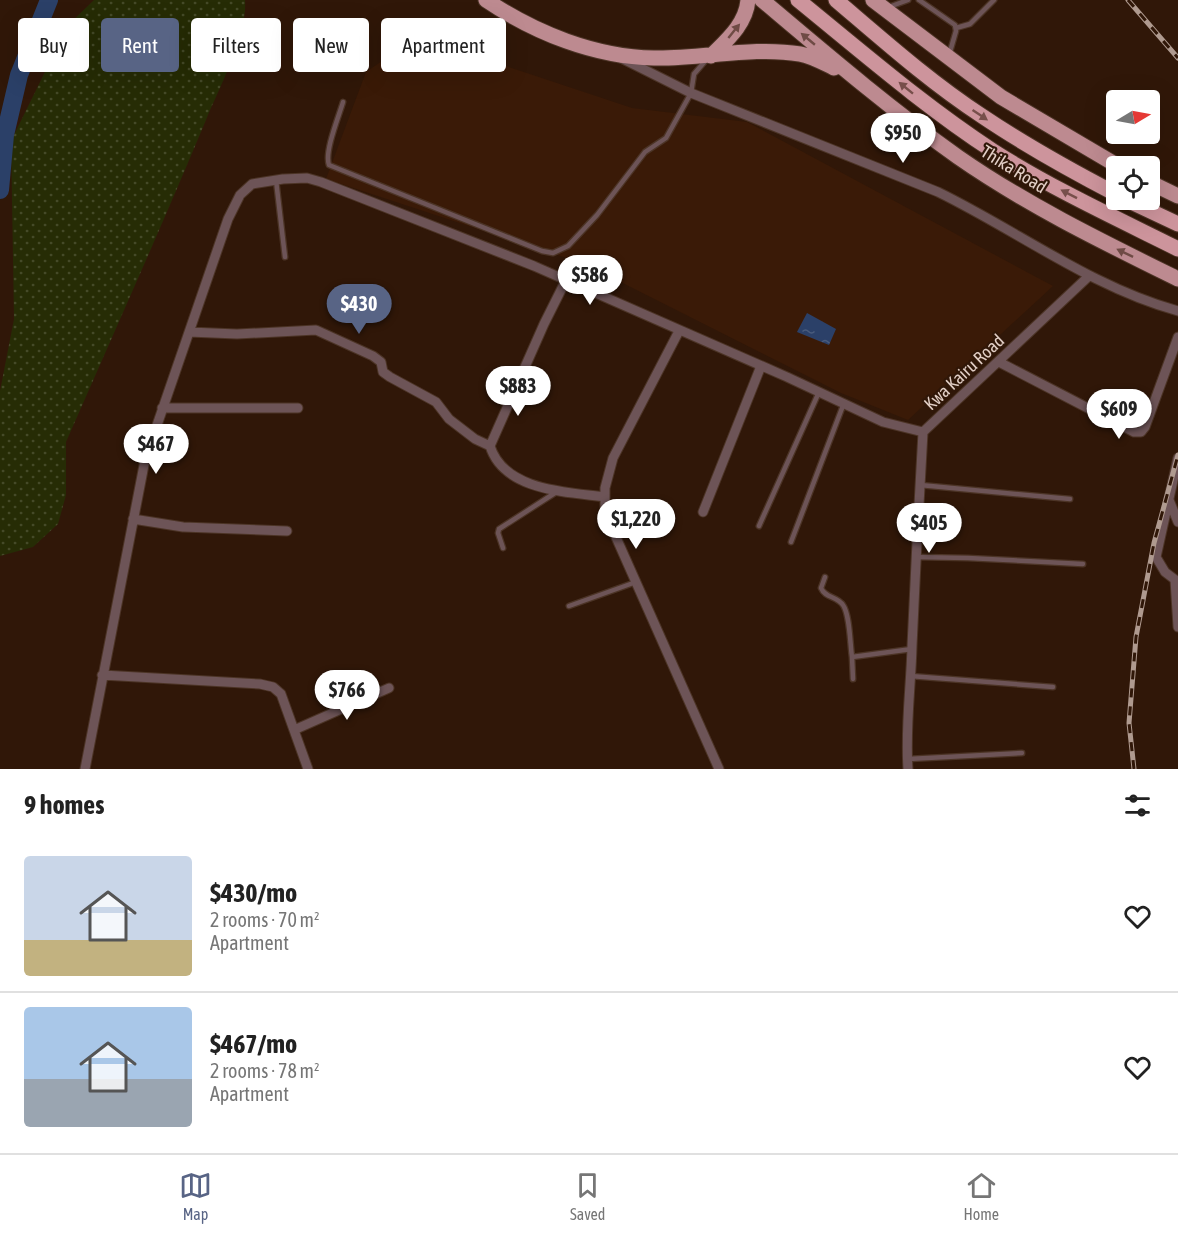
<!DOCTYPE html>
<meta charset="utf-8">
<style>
body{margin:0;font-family:"Asap Condensed",sans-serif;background:#f2f2f2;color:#222;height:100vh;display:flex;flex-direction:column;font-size:22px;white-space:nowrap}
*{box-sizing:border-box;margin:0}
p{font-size:20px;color:#767676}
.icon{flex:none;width:33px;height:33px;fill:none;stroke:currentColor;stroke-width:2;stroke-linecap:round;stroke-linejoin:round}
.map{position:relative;height:769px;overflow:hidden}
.sheet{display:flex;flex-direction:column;background:#fff;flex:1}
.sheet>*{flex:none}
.guide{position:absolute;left:18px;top:18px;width:600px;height:54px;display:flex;gap:12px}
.needle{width:39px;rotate:80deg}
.buttons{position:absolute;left:1106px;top:90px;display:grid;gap:12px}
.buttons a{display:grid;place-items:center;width:54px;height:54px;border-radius:6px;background:#fff;box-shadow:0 6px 24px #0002;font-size:30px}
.price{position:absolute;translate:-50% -51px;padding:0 14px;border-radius:21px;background:#fff;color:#222;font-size:20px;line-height:39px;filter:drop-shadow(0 2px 3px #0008)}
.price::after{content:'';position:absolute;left:50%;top:36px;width:18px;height:14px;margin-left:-9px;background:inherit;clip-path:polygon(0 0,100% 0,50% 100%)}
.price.on{background:#586485;color:#fff}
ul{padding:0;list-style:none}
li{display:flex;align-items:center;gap:18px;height:150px;padding:0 24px}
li+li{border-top:2px solid #e0e0e0}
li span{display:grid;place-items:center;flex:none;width:168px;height:120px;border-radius:6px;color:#555}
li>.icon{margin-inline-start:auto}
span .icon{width:72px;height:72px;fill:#fffc;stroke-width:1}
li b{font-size:26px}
h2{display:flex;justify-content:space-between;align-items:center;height:72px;padding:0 24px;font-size:26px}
.tag{padding:0 21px;border-radius:6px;background:#fff;box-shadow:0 6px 24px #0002;font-size:21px;line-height:54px}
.tag.on{background:#586485;color:#fff}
.tabs{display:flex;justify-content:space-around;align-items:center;height:84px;border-top:2px solid #e0e0e0;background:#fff;font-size:16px;color:#767676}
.tabs a{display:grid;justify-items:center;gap:3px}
.tabs .on{color:#586485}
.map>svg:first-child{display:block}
.built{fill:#3a1a07}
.grass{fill:url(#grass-dots)}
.water{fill:url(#water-ripples)}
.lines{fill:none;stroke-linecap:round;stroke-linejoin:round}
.river{stroke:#2b4068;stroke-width:18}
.service-casing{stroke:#4c3426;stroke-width:7}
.minor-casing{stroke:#4c3426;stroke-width:11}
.primary-casing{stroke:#4c3426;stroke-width:17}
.trunk-casing{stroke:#4c3426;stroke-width:17}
.service{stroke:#6d5457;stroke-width:4.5}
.minor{stroke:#6d5457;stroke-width:9}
.primary{stroke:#bd8a90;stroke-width:15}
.trunk{stroke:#cd949c;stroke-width:15}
.rail-casing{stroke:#af9a8f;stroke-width:5}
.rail{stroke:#301708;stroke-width:3;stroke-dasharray:9;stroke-linecap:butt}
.oneway{fill:#6f4b45}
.oneway2{fill:#774f4b}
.labels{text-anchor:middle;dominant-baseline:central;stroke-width:4.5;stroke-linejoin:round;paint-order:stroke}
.street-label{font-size:18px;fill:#e2cfc6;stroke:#301708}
</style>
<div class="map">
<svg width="1178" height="769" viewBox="0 0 1178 769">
<defs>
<pattern id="grass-dots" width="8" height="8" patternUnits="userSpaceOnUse" patternTransform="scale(1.5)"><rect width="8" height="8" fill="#262c05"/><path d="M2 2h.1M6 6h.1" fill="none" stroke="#454a28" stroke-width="1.8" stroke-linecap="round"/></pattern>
<pattern id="water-ripples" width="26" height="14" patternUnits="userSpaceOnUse" patternTransform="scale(1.5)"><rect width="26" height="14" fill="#2b4068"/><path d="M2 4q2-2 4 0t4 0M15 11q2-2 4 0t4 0" fill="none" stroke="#495b7c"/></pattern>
</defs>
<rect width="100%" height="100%" fill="#301708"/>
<!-- built -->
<path class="built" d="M437,43l195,65 115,14 306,164 -145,134 -67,-27 -256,-129 -259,-85 40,-107 32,-22z"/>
<!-- grass -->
<path class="grass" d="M94,0h151c3,34 -26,88 -39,120 -45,108 -93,215 -140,322v53l-8,29 -25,23 -33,9v-165l14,-72 -3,-178 57,-116z"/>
<!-- water -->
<path class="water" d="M807,313l29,16 -7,16 -32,-13z"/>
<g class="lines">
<!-- river -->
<path class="river" d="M0,190l5,-55 14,-60 30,-75"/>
<defs>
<path id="service" d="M919,0l36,25 1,6 -7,24
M889,7l19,-7
M956,28l14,-4 24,-24
M343,102c-4,14 -19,50 -14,63l213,86 11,2 15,-7 29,-31 48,-63 21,-14 25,-45 3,-19 13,-15
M276,180l9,77
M920,485l150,14
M759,526l60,-134
M791,542l53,-139
M503,548l-5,-15 1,-4 59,-38
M915,557l53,1 115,6
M825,577l-4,11c4,10 16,8 22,17 7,10 7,39 9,52l60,-8
M569,606l67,-24
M852,657l1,22
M910,676l143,11
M908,759l114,-6"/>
<path id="minor" d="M621,58l70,35 247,99c80,39 153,95 240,119
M566,280l-22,44 -54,122c14,45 77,46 115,51
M679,331l-66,127 -8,30v19l10,28 104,234
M189,332l48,2 79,-4 57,26 8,6 2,10 7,5 46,25 13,17 26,20 15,7
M999,362l135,70h7l4,-5 33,-90
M162,408h136
M1178,458l-22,99 9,15 13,10
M1169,500l9,22
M703,512l58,-146
M133,519l50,8 104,4
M1175,580l3,47
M102,675l158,9 13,3 8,7 27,75
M294,730l95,-42
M85,769l60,-309 83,-241 12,-24 12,-11 31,-5 24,-1 14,4 213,84 253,111 96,45 40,10
M908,769c-3,-41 3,-82 4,-123 3,-71 7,-143 11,-214l166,-156"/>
<path id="primary" d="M486,0c49,33 109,57 168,58 48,1 99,-12 146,-4 12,2 24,9 34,14
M762,0c64,54 127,108 196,157 69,48 145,85 220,122
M873,0l128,97 117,69
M711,56c16,-16 35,-32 37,-56
M1149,182l29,14"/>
<path id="trunk" d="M798,0c64,52 126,106 195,151 58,37 123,67 185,98
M836,0c47,40 94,82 146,116 43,29 88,54 134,78
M1127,200l51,24"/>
</defs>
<!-- service casing -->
<use href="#service" class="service-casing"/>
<!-- minor casing -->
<use href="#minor" class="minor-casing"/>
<!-- primary casing -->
<use href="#primary" class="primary-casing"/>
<!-- trunk casing -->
<use href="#trunk" class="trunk-casing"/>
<!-- service -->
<use href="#service" class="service"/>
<!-- minor -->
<use href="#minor" class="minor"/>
<!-- primary -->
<use href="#primary" class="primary"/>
<!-- trunk -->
<use href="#trunk" class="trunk"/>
<defs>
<path id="rail" d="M1128,0l50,58
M1134,769l-5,-46 7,-86 18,-94 24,-88"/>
</defs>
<!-- rail casing -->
<use href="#rail" class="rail-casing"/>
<!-- rail -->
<use href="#rail" class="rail"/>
</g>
<!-- one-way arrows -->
<defs><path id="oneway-solid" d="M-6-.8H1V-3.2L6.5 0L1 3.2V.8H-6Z" transform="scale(1.5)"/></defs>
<g class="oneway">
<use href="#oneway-solid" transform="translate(734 31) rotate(-51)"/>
<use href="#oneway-solid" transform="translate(808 39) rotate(-140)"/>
<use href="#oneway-solid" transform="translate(1125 253) rotate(-154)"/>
</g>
<g class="oneway2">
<use href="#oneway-solid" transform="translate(906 88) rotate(-141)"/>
<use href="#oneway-solid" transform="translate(980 115) rotate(34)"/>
<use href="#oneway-solid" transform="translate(1069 194) rotate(-153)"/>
</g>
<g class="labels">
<!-- street labels -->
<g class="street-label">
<text transform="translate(1014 169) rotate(32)">Thika Road</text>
<text transform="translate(964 372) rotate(-43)">Kwa Kairu Road</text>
</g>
</g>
</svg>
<div class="buttons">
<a><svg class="needle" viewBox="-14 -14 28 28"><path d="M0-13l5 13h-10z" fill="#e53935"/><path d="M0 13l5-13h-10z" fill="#767676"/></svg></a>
<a><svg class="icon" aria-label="locate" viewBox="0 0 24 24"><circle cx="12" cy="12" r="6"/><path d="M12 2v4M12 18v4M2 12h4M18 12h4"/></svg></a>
</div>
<b class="price" style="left:903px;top:164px">$950</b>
<b class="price" style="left:590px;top:306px">$586</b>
<b class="price on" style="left:359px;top:335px">$430</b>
<b class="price" style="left:518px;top:417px">$883</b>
<b class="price" style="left:1119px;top:440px">$609</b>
<b class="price" style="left:156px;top:475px">$467</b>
<b class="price" style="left:636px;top:550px">$1,220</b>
<b class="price" style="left:929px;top:554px">$405</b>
<b class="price" style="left:347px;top:721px">$766</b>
<div class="guide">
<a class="tag">Buy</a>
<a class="tag on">Rent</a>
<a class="tag">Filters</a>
<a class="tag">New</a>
<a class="tag">Apartment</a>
</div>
</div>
<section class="sheet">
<h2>9 homes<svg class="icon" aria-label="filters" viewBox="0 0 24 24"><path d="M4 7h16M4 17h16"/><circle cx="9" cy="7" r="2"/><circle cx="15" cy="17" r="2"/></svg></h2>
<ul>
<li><span style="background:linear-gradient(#c9d6e8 70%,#c2b280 0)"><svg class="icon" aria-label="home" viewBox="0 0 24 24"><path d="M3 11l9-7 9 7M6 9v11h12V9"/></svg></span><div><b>$430/mo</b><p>2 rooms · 70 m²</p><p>Apartment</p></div><svg class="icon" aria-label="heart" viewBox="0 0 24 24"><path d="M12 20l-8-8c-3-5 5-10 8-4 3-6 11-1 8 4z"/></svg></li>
<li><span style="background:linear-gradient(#a9c7e8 60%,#9aa5b1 0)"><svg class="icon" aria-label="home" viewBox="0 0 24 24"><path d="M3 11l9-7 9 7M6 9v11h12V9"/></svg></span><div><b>$467/mo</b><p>2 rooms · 78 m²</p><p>Apartment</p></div><svg class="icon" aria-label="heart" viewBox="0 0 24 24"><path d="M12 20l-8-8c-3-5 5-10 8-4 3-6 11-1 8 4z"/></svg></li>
</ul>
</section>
<nav class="tabs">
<a class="on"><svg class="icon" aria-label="map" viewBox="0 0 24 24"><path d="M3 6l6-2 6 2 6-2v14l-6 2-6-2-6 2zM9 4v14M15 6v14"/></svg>Map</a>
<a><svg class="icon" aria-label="saved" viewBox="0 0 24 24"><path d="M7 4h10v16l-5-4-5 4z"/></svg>Saved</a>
<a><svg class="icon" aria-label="home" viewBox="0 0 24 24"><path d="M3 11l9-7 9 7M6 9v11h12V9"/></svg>Home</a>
</nav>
